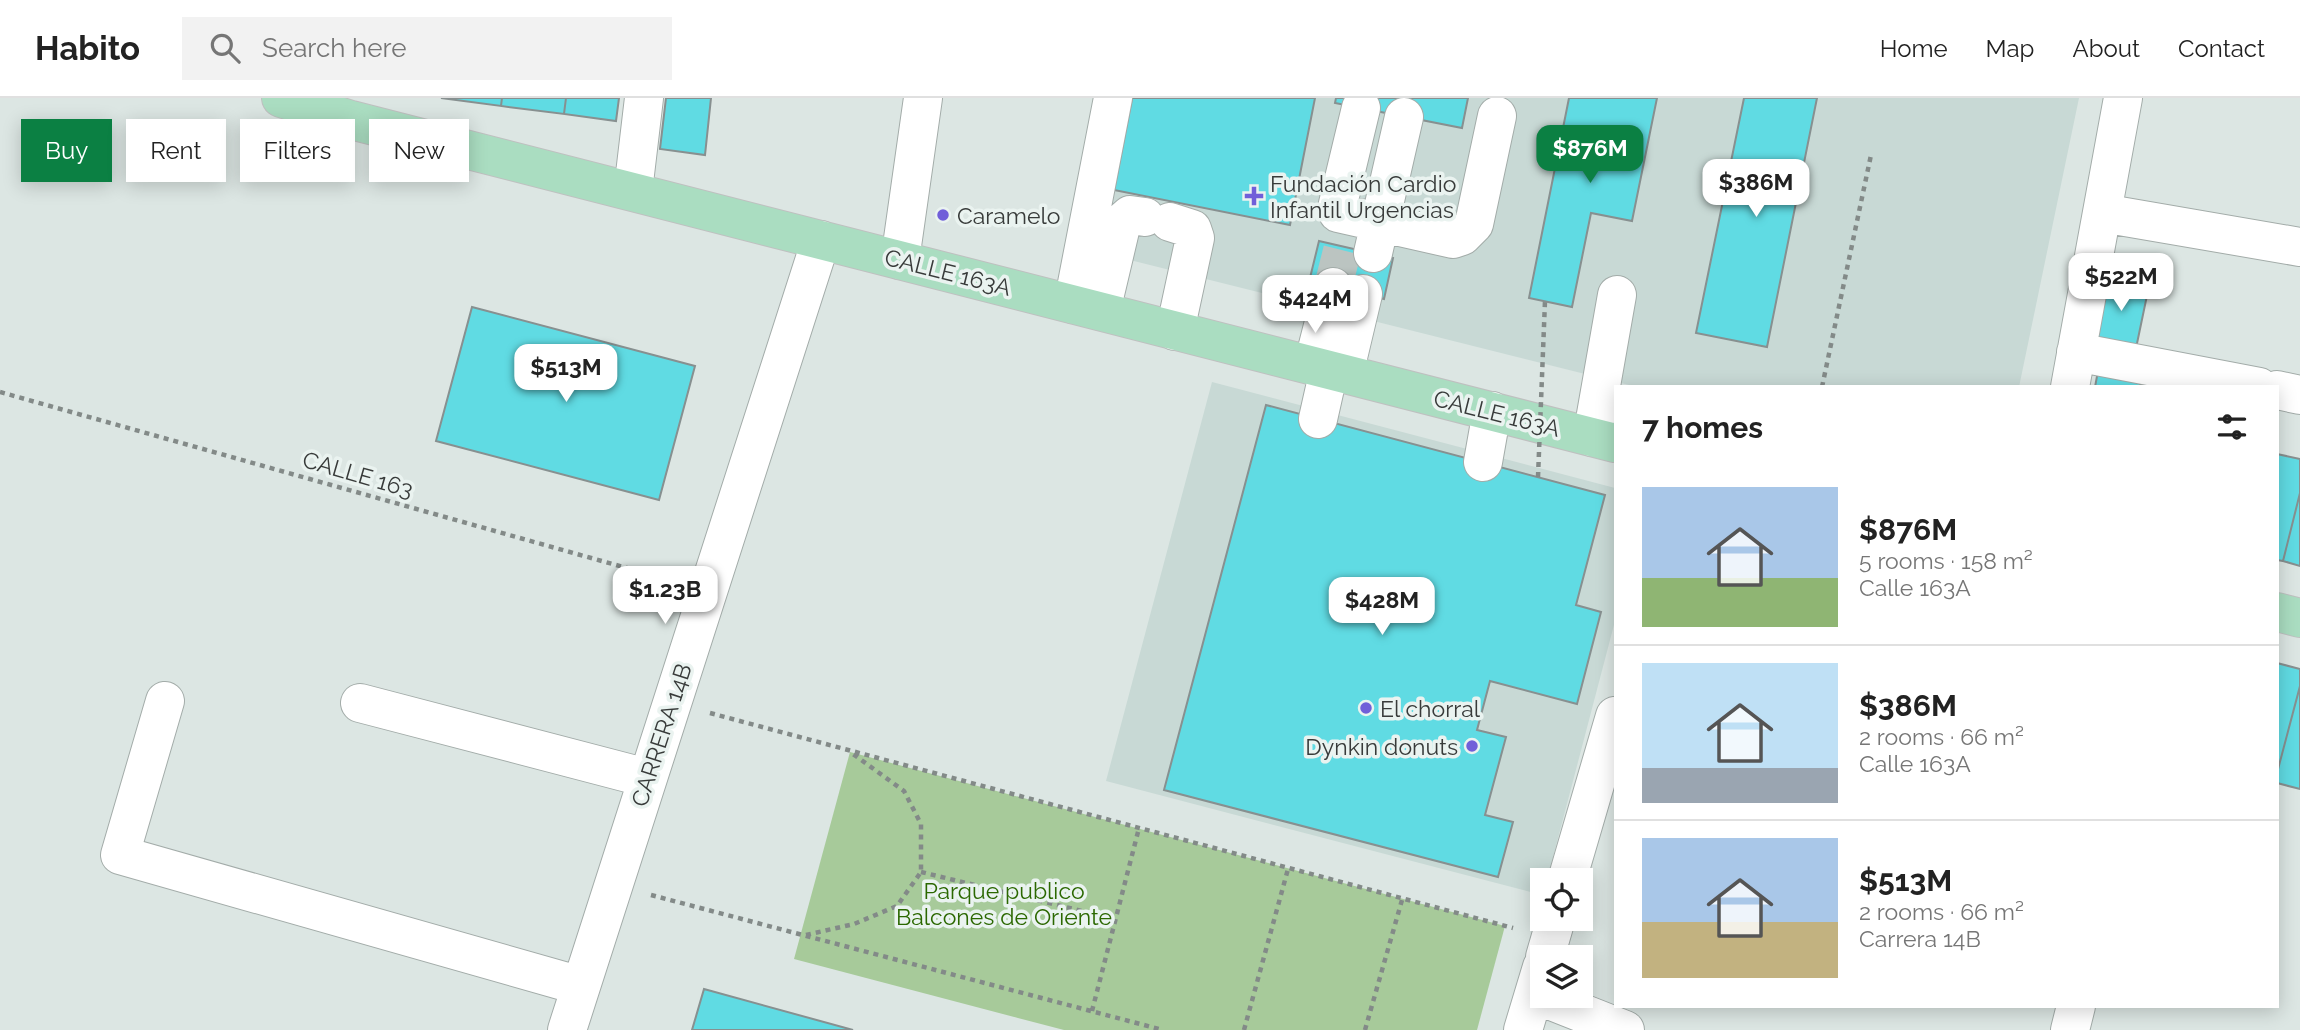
<!DOCTYPE html>
<meta charset="utf-8">
<style>
body{margin:0;font-family:Raleway,sans-serif;background:#f2f2f2;color:#222;height:100vh;display:flex;flex-direction:column;font-size:26px;white-space:nowrap}
*{box-sizing:border-box;margin:0}
p{font-size:23px;color:#767676}
.icon{flex:none;width:38px;height:38px;fill:none;stroke:currentColor;stroke-width:2;stroke-linecap:round;stroke-linejoin:round}
.map{position:relative;flex:1;overflow:hidden}
.drawer{position:absolute;left:1614px;top:287px;width:665px;height:623px;display:flex;flex-direction:column;background:#fff;border-radius:0px;box-shadow:0 4px 18px #0003}
.drawer>*{flex:none}
.top-card{position:absolute;left:21px;top:21px;width:665px;height:63px;display:flex;gap:14px}
.tools{position:absolute;left:1530px;top:770px;display:grid;gap:14px}
.tools a{display:grid;place-items:center;width:63px;height:63px;border-radius:0px;background:#fff;box-shadow:0 4px 18px #0003;font-size:35px}
.price{position:absolute;translate:-50% -60px;padding:0 16px;border-radius:14px;background:#fff;color:#222;font-size:23px;line-height:46px;filter:drop-shadow(0 2px 4px #0008)}
.price::after{content:'';position:absolute;left:50%;top:42px;width:21px;height:16px;margin-left:-10px;background:inherit;clip-path:polygon(0 0,100% 0,50% 100%)}
.price.active{background:#0b8043;color:#fff}
ul{padding:0;list-style:none}
li{display:flex;align-items:center;gap:21px;height:175px;padding:0 28px}
li+li{border-top:2px solid #e0e0e0}
li span{display:grid;place-items:center;flex:none;width:196px;height:140px;border-radius:0px;color:#555}
li>.icon{margin-inline-start:auto}
span .icon{width:84px;height:84px;fill:#fffc;stroke-width:1}
li b{font-size:30px}
h2{display:flex;justify-content:space-between;align-items:center;height:84px;padding:0 28px;font-size:30px}
.tag{padding:0 24px;border-radius:0px;background:#fff;box-shadow:0 4px 18px #0003;font-size:24px;line-height:63px}
.tag.active{background:#0b8043;color:#fff}
header{display:flex;align-items:center;gap:42px;box-sizing:border-box;height:98px;padding:0 35px;background:#fff;border-bottom:2px solid #e0e0e0}
header strong{font-size:33px}
nav{display:flex;gap:38px;margin-inline-start:auto;font-size:24px}
.search{width:490px;height:63px;background:#f2f2f2;display:flex;align-items:center;gap:18px;box-sizing:border-box;padding:0 24px;border-radius:0px;color:#767676;font-size:26px}
.map>svg:first-child{display:block}
.built{fill:#c8d9d5}
.green{fill:#a7ca9a}
.building{fill:#60dbe3;stroke:#879090;stroke-width:2}
.lines{fill:none;stroke-linecap:round;stroke-linejoin:round}
.minor-tunnel{stroke:#bbc4c1;stroke-width:38;stroke-dasharray:38 19;stroke-linecap:butt}
.minor-casing{stroke:#a3aca9;stroke-width:40}
.major-casing{stroke:#bfc0c0;stroke-width:40}
.path{stroke:#838a88;stroke-width:4.5;stroke-dasharray:5 5;stroke-linecap:butt}
.minor{stroke:#fff;stroke-width:38}
.major{stroke:#aaddc1;stroke-width:38}
.path-bridge{stroke:#838a88;stroke-width:4.5;stroke-dasharray:5 5;stroke-linecap:butt}
.poi-dot{fill:#705fd9;stroke:#eaf3f0;stroke-width:2.5}
.labels{text-anchor:middle;dominant-baseline:central;stroke-width:7;stroke-linejoin:round;paint-order:stroke}
.poi-label{font-size:23px;fill:#383b3a;stroke:#eaf3f0;text-anchor:start}
.street-label{font-size:23px;fill:#383b3a;stroke:#eaf3f0}
.park-label{font-size:23px;fill:#2b6800;stroke:#eaf3f0}
</style>
<header>
<strong>Habito</strong>
<div class="search"><svg class="icon" aria-label="search" viewBox="0 0 24 24"><circle cx="10" cy="10" r="6"/><path d="M15 15l6 6"/></svg>Search here</div>
<nav><a>Home</a><a>Map</a><a>About</a><a>Contact</a></nav>
</header>
<div class="map">
<svg width="2300" height="932" viewBox="0 0 2300 932">
<rect width="100%" height="100%" fill="#dce6e3"/>
<!-- built -->
<path class="built" d="M1110,0h969l-60,289h-382l-559,-140z
M1212,284l403,106v133l-68,259h-5v15l-436,-114z"/>
<!-- green -->
<path class="green" d="M850,654l655,174 -28,104h-413l-270,-71z"/>
<!-- building -->
<path class="building" d="M441,0h61l-1,8z
M502,0h64l-2,16 -63,-8z
M566,0h53l-3,23 -52,-7z
M666,0h45l-6,57 -45,-6z
M1132,0h183l-25,127 -176,-35z
M1336,0h132l-6,30 -127,-25z
M1569,0h88l-25,123 -41,-8 -19,94 -43,-9z
M1744,0h73l-50,249 -71,-14z
M1319,143l74,17 -9,41 -75,-17z
M2107,174l43,9 -15,72 -43,-8z
M472,209l223,59 -36,134 -223,-59z
M2100,262l43,9 -3,18h-45z
M1266,307l339,90 -29,110 25,7 -24,92 -87,-23 -13,49 29,7 -21,78 28,7 -15,55 -334,-87z
M2277,356l23,5v34l-17,68 -6,-1z
M2300,395v73l-17,-5z
M2277,565l23,6v17l-23,87z
M2300,588v103l-23,-6v-10z
M704,891l149,41h-161z"/>
<g class="lines">
<!-- minor-tunnel -->
<path class="minor-tunnel" d="M1333,189l10,-40"/>
<defs>
<path id="minor" d="M1361,10l-24,100 1,5 115,26 9,-3 12,-12 23,-108
M633,93l11,-93
M2102,115l198,34
M1170,124l22,7 3,9 -20,93
M1373,155l31,-136
M900,162l23,-162
M1073,206l40,-206
M1101,213l21,-89 8,-7 15,2
M2076,254l183,35
M1313,267l20,-78
M1344,276l19,-80
M2070,289l53,-289
M2277,292l23,5
M1318,321l11,-49
M1592,339l25,-142
M1483,364l9,-51
M165,603l-45,154 461,131
M360,605l287,75
M1567,782l48,-164
M1545,859l11,-38
M1534,896l91,36
M567,932l254,-790
M1523,932l19,-63
M2070,932l6,-24"/>
<path id="major" d="M281,0l70,22 1264,323
M2277,514l23,6"/>
</defs>
<!-- minor casing -->
<use href="#minor" class="minor-casing"/>
<!-- major casing -->
<use href="#major" class="major-casing"/>
<!-- path -->
<path class="path" d="M1822,289l49,-232
M0,294l673,189
M710,615l803,215
M921,774l194,47
M651,797l512,135
M806,837l48,-11 43,-18 24,-34v-48l-17,-33 -51,-37
M1092,913l47,-183
M1244,932l44,-161
M1365,932l37,-130"/>
<!-- minor -->
<use href="#minor" class="minor"/>
<!-- major -->
<use href="#major" class="major"/>
<!-- path-bridge -->
<path class="path-bridge" d="M1538,379l7,-176"/>
</g>
<!-- markers -->
<g class="poi-dot">
<path d="M1250.5 87.5h7v7h7v7h-7v7h-7v-7h-7v-7h7z"/>
<circle cx="943" cy="117" r="7"/>
<circle cx="1366" cy="610" r="7"/>
<circle cx="1472" cy="648" r="7"/>
</g>
<g class="labels">
<!-- poi labels -->
<g class="poi-label">
<text x="1270" y="85">Fundación Cardio<tspan x="1270" dy="26">Infantil Urgencias</tspan></text>
<text x="957" y="117">Caramelo</text>
<text x="1380" y="610">El chorral</text>
<text x="1458" y="648" text-anchor="end">Dynkin donuts</text>
</g>
<!-- street labels -->
<g class="street-label">
<text transform="translate(948 174) rotate(14)">CALLE 163A</text>
<text transform="translate(1497 315) rotate(14)">CALLE 163A</text>
<text transform="translate(358 376) rotate(16)">CALLE 163</text>
<text transform="translate(661 637) rotate(-72)">CARRERA 14B</text>
</g>
<!-- park labels -->
<g class="park-label">
<text x="1004" y="792">Parque publico<tspan x="1004" dy="26">Balcones de Oriente</tspan></text>
</g>
</g>
</svg>
<div class="tools">
<a><svg class="icon" aria-label="locate" viewBox="0 0 24 24"><circle cx="12" cy="12" r="6"/><path d="M12 2v4M12 18v4M2 12h4M18 12h4"/></svg></a>
<a><svg class="icon" aria-label="layers" viewBox="0 0 24 24"><path d="M12 4l9 5-9 5-9-5zM3 14l9 5 9-5"/></svg></a>
</div>
<b class="price active" style="left:1590px;top:87px">$876M</b>
<b class="price" style="left:1756px;top:121px">$386M</b>
<b class="price" style="left:2121px;top:215px">$522M</b>
<b class="price" style="left:1315px;top:237px">$424M</b>
<b class="price" style="left:566px;top:306px">$513M</b>
<b class="price" style="left:665px;top:528px">$1.23B</b>
<b class="price" style="left:1382px;top:539px">$428M</b>
<div class="top-card">
<a class="tag active">Buy</a>
<a class="tag">Rent</a>
<a class="tag">Filters</a>
<a class="tag">New</a>
</div>
<section class="drawer">
<h2>7 homes<svg class="icon" aria-label="filters" viewBox="0 0 24 24"><path d="M4 7h16M4 17h16"/><circle cx="9" cy="7" r="2"/><circle cx="15" cy="17" r="2"/></svg></h2>
<ul>
<li><span style="background:linear-gradient(#a9c7e8 65%,#8fb573 0)"><svg class="icon" aria-label="home" viewBox="0 0 24 24"><path d="M3 11l9-7 9 7M6 9v11h12V9"/></svg></span><div><b>$876M</b><p>5 rooms · 158 m²</p><p>Calle 163A</p></div></li>
<li><span style="background:linear-gradient(#bfe0f5 75%,#9aa5b1 0)"><svg class="icon" aria-label="home" viewBox="0 0 24 24"><path d="M3 11l9-7 9 7M6 9v11h12V9"/></svg></span><div><b>$386M</b><p>2 rooms · 66 m²</p><p>Calle 163A</p></div></li>
<li><span style="background:linear-gradient(#a9c7e8 60%,#c2b280 0)"><svg class="icon" aria-label="home" viewBox="0 0 24 24"><path d="M3 11l9-7 9 7M6 9v11h12V9"/></svg></span><div><b>$513M</b><p>2 rooms · 66 m²</p><p>Carrera 14B</p></div></li>
</ul>
</section>
</div>
